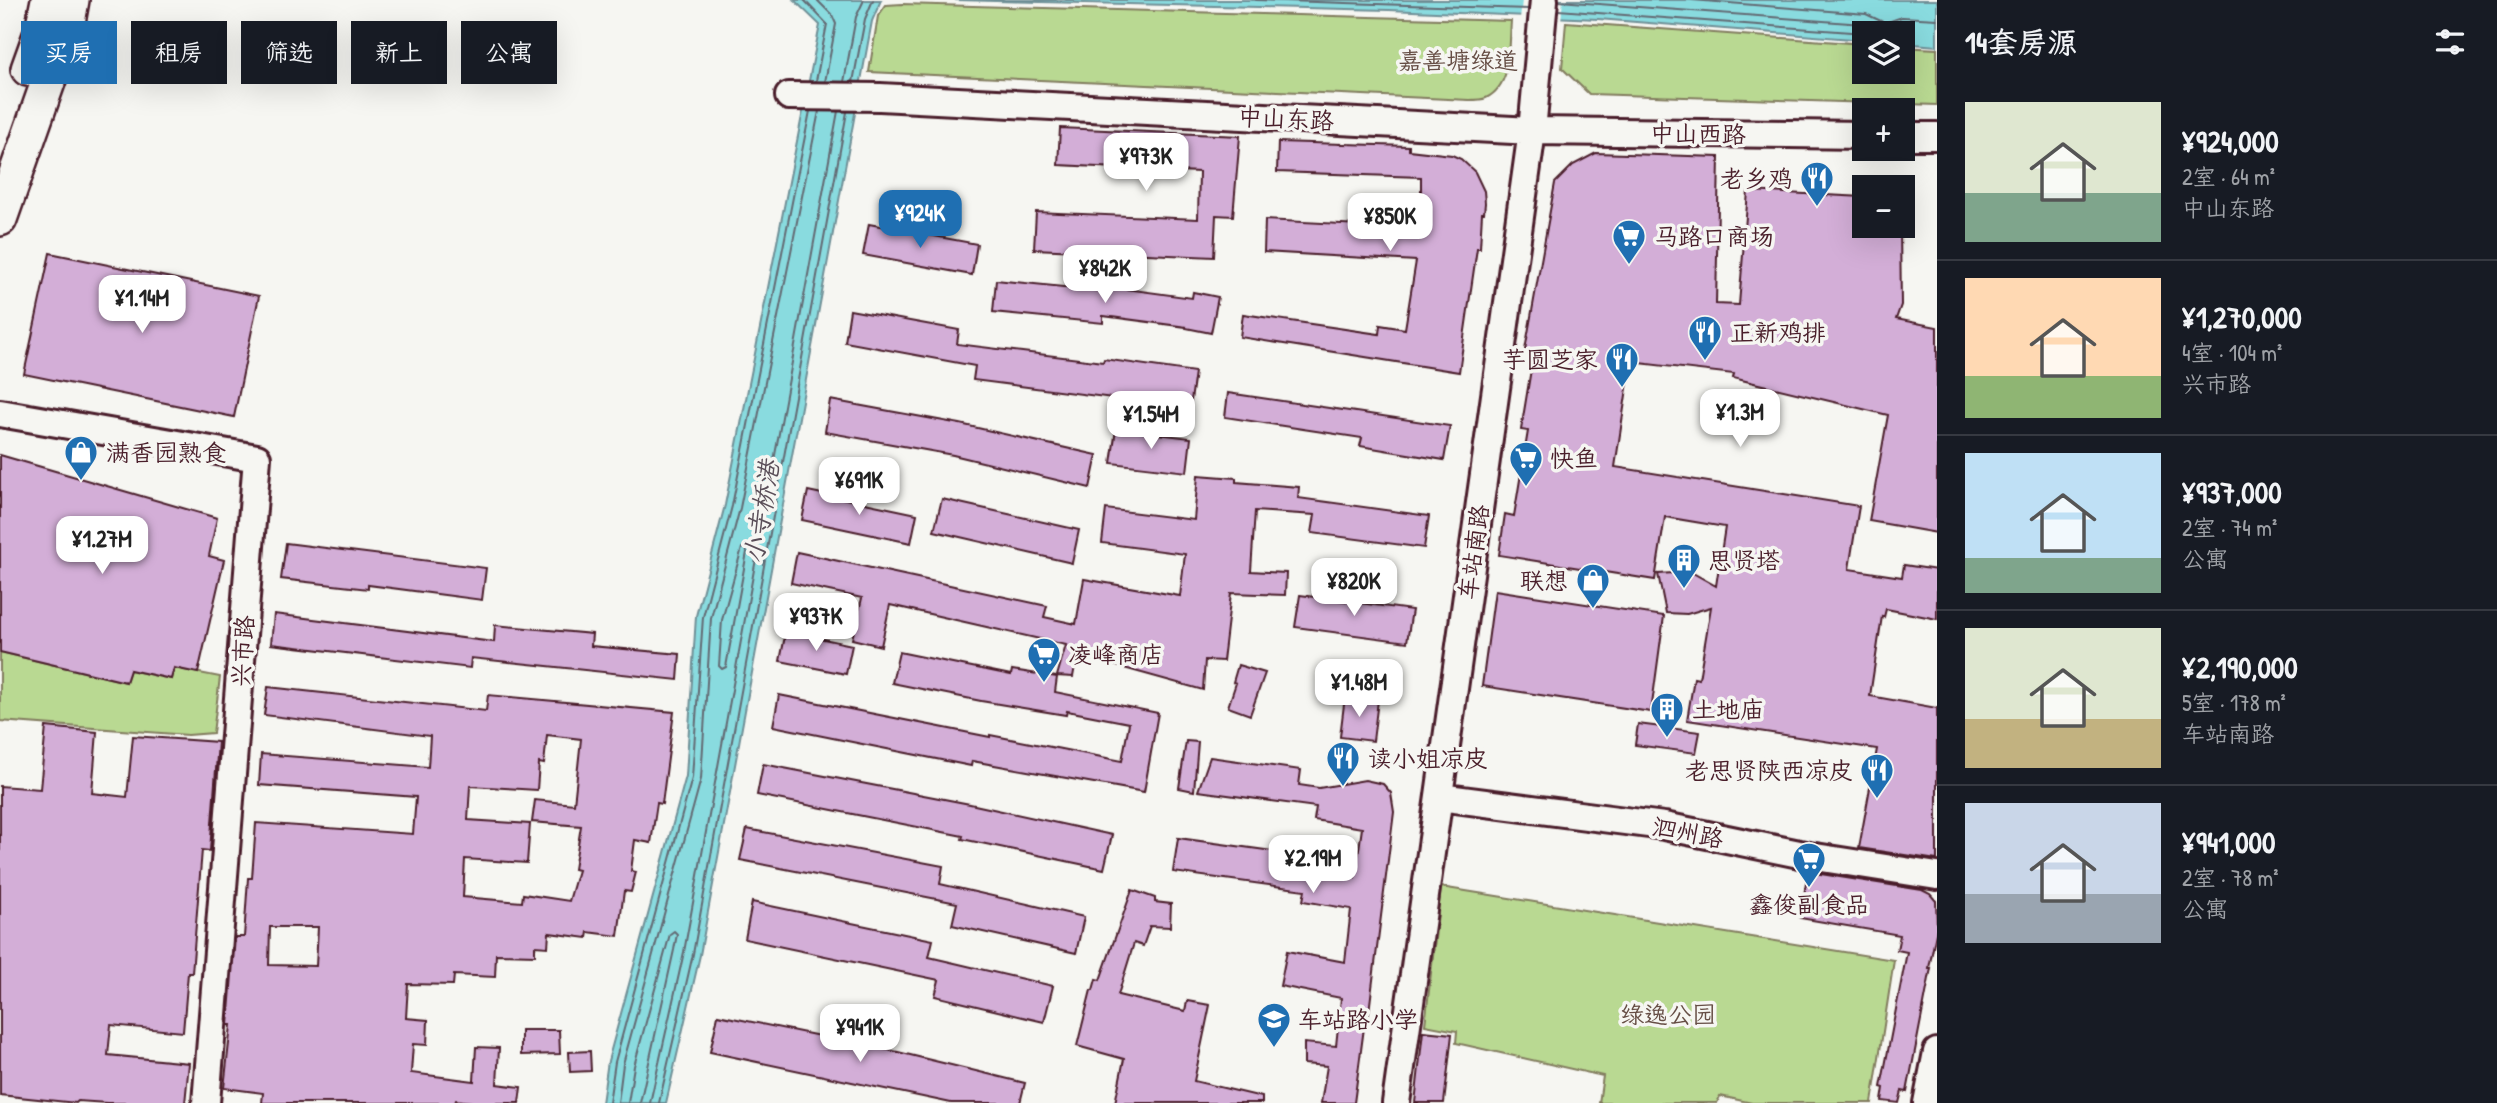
<!DOCTYPE html>
<html lang="zh">
<meta charset="utf-8">
<style>
body{margin:0;font-family:"Patrick Hand","LXGW WenKai TC",sans-serif;background:#20242c;color:#f1f3f6;height:100vh;display:flex;flex-direction:column;font-size:26px;white-space:nowrap}
*{box-sizing:border-box;margin:0}
p{font-size:23px;color:#9ea1a6}
.icon{flex:none;width:38px;height:38px;fill:none;stroke:currentColor;stroke-width:2;stroke-linecap:round;stroke-linejoin:round}
.map{position:relative;flex:1;overflow:hidden}
.panel{display:flex;flex-direction:column;background:#171b24;width:560px}
.panel>*{flex:none}
.hud{position:absolute;left:21px;top:21px;width:665px;height:63px;display:flex;gap:14px}
.fabs{position:absolute;left:1852px;top:21px;display:grid;gap:14px}
.fabs a{display:grid;place-items:center;width:63px;height:63px;border-radius:0px;background:#171b24;box-shadow:0 7px 28px #0002;font-size:35px}
.price{position:absolute;translate:-50% -60px;padding:0 16px;border-radius:14px;background:#fff;color:#222;font-size:23px;line-height:46px;filter:drop-shadow(0 2px 4px #0008)}
.price::after{content:'';position:absolute;left:50%;top:42px;width:21px;height:16px;margin-left:-10px;background:inherit;clip-path:polygon(0 0,100% 0,50% 100%)}
.price.selected{background:#1f6fb2;color:#fff}
ul{padding:0;list-style:none}
li{display:flex;align-items:center;gap:21px;height:175px;padding:0 28px}
li+li{border-top:2px solid #363941}
li span{display:grid;place-items:center;flex:none;width:196px;height:140px;border-radius:0px;color:#555}
li>.icon{margin-inline-start:auto}
span .icon{width:84px;height:84px;fill:#fffc;stroke-width:1}
li b{font-size:30px}
h2{display:flex;justify-content:space-between;align-items:center;height:84px;padding:0 28px;font-size:30px}
.chip{padding:0 24px;border-radius:0px;background:#171b24;box-shadow:0 7px 28px #0002;font-size:24px;line-height:63px}
.chip.selected{background:#1f6fb2;color:#fff}
main{display:flex;flex:1;min-height:0}
.map>svg:first-child{display:block}
.green{fill:#b9d992;stroke:#827c5e;stroke-width:2}
.water{fill:#89dbdf;stroke:#709097;stroke-width:2}
.pier{fill:#f6f6f2}
.lines{fill:none;stroke-linecap:round;stroke-linejoin:round}
.shore{stroke:#636a73;stroke-width:2}
.building{fill:#d3aed7;stroke:#4a1f2b;stroke-width:2;fill-rule:evenodd}
.minor-casing{stroke:#4a1f2b;stroke-width:32}
.major-casing{stroke:#4a1f2b;stroke-width:38}
.minor{stroke:#f6f6f2;stroke-width:26}
.major{stroke:#f6f6f2;stroke-width:33}
.labels{text-anchor:middle;dominant-baseline:central;stroke-width:7;stroke-linejoin:round;paint-order:stroke}
.park-label{font-size:24px;fill:#664e45;stroke:#f6f6f2}
.street-label{font-size:24px;fill:#4a1f2b;stroke:#f6f6f2}
.poi-label{font-size:24px;fill:#4a1f2b;stroke:#f6f6f2;text-anchor:start}
.water-label{font-size:26px;font-style:italic;fill:#5a4e58;stroke:#f6f6f2}
</style>
<main>
<div class="map">
<svg width="1937" height="1103" viewBox="0 0 1937 1103">
<rect width="100%" height="100%" fill="#f6f6f2"/>
<filter id="ink" filterUnits="userSpaceOnUse"><feTurbulence type="fractalNoise" baseFrequency=".0143" numOctaves="2"/><feDisplacementMap in="SourceGraphic" scale="14" xChannelSelector="R" yChannelSelector="G"/><feConvolveMatrix kernelMatrix="1 2 1 2 8 2 1 2 1" color-interpolation-filters="sRGB"/></filter>
<g filter="url(#ink)">
<!-- green -->
<path class="green" d="M902,4l609,17c-2,24 2,64 -25,77 -4,2 -12,2 -17,2l-600,-28 9,-56 8,-11z
M1566,22l298,22v28h38v-25l35,2v56l-348,-11 -27,-26z
M0,652l126,30 4,-12 41,9 3,-11 46,9 -7,56 -25,2 -188,-14z
M1441,887l453,73 -22,143h-120l-32,-7 -3,7h-118l4,-27 -147,-33 1,-12 -32,-6z"/>
<!-- water -->
<path class="water" d="M794,0h87l-9,21 -172,934 -34,148h-64l6,-42 78,-285 10,-160 29,-111 95,-480z
M955,0h982v46l-35,-3v-10h-38v7l-266,-21 -209,-9z"/>
<!-- pier -->
<path class="pier" d="M1522,0h41l-2,21 -41,-2z"/>
<g class="lines">
<!-- shore -->
<path class="shore" d="M804,0l23,24 -11,57
M817,0l15,15 4,9 -11,58
M1256,0l272,9
M1692,0l174,14 19,9 17,-6 35,2
M1559,1l304,23 9,3 5,6
M1558,10l307,23
M844,82l12,-65 8,-17
M853,82l12,-63 8,-19
M742,548l4,1 1,3 -21,115 -4,2 -3,-3 3,-46z
M609,1103l6,-41 77,-284 11,-161 29,-111 78,-395
M618,1103l5,-39 78,-285 10,-161 29,-110 79,-397
M628,1103l6,-37 36,-132 4,-3 3,3 -3,16 -34,153
M650,1103l34,-151 154,-841
M659,1103l34,-149 154,-842"/>
</g>
<!-- building -->
<path class="building" d="M1060,128l180,8 -7,80 -17,-1 -2,42 -180,-8 2,-37 162,7 1,-47 -141,-7z
M1278,142l131,4v4l43,5 9,4 14,13 9,19 1,12 -1,10h-2l-2,35h-3l-18,124 -219,-35 3,-23 136,20 1,-9 25,4 11,-68 -152,-9 1,-32 153,8v-5h3v-46l-144,-5z
M1596,153l123,4 -3,147 23,1 9,-114 116,6v29h36l1,79 -5,14 41,8v206l-68,-12 19,-106 -155,-37 1,-4 -103,-12 -16,105 244,39 -10,63 53,8 2,-12 33,5v49l-51,-10 -2,8 -2,-1 -12,80 67,12v152l-78,-12 18,-99 -190,-29 7,-42 5,1 12,-72 -24,7 -21,-1 -8,-39 33,-2 25,14 9,-59 -60,-10 -10,63 -156,-25 6,-41 9,2 14,-85 -7,-1 13,-79 -9,-1 30,-167 18,-18z
M869,224l108,20 -5,31 -109,-20z
M50,253l209,43 -25,121 -210,-43z
M996,280l115,12 1,-5 80,11 1,-6 25,5 -7,36 -25,-5v-1l-83,-11v7l-110,-11z
M850,310l109,20 -2,14 146,18 1,-3 91,13 -5,36 -217,-28 2,-14 -130,-24z
M1228,393l222,33 -6,34 -84,-14 2,-8 -137,-21z
M830,400l130,24 137,31 -7,33 -137,-33 -128,-23z
M1116,429l75,9 -4,34 -76,-9z
M0,455l217,63 -8,38 15,4 -26,113 -24,-5 -3,11 -41,-9 -4,12 -126,-30z
M1198,475l38,3v4l63,5 -1,11 131,18 -5,32 -112,-15 3,-18 -60,-4 -4,60 35,2 -1,22 -54,-2 -8,68 -18,-1 -2,30 -126,-35 -4,22 -16,-1 9,-31 -176,-40 -9,41 -29,-7 10,-41 -71,-15 6,-31 250,54 -3,11 32,7 8,-45 96,17 5,-42 -83,-11 4,-34 88,11z
M808,491l109,23 -6,29 -109,-23z
M942,499l137,31 -7,33 -138,-32z
M286,543l200,25 -4,32 -114,-15v4l-87,-10z
M1495,590l169,26 -13,96 -169,-26z
M1300,595l112,15 -5,32 -112,-15z
M274,614l220,28 1,-17 97,9 -1,12 89,8 -2,26 -207,-22 -1,10 -199,-24z
M786,631l66,14 -6,29 -66,-13z
M899,652l112,23 1,-5 45,7 -2,15 103,21 -14,79 -172,-31 -1,5 -198,-40 6,-31 211,42v-2l132,26 7,-38 -62,-12 -1,4 -85,-14 -89,-18z
M1238,665l27,8 -15,42 -22,-8 8,-24 -3,-1z
M268,687l218,24 2,-16 186,17 -12,92 -5,-1 -6,40 -16,-3 -4,31 5,1 -5,20 -7,-1 -6,45 -30,-4 -1,6 -38,-5 -1,14 -13,-1v9l-39,-1 -1,23 -41,-2 -1,10 -45,-1 -2,34 22,2 -1,25 -14,-1 -2,29 63,8 2,-34 23,1 -2,36 24,3 -2,16h-38l-25,-3 -1,3h-193l1,-10 -39,-5 7,-63h-3l7,-88h9l4,-59h4l4,-55 157,11 3,-37 -157,-12 2,-31 167,13 2,-31 -166,-21zM547,735l34,4 -7,65 -39,-4 -3,22 49,4 -7,43 4,1 -9,31 -46,-7 -1,8 -59,-5 2,-38 62,4 3,-39 -62,-4 2,-34 67,4 2,-27 5,1zM270,927h48l-2,39 -47,-1z
M1345,696l33,4 -5,41 -33,-4z
M1638,724l62,8 -4,21 -61,-8z
M46,727l51,5 -5,61 35,4 6,-61 85,6 -8,109 -8,-1 -10,123h-4l-5,59 -72,-7 -3,30 81,8 -4,40h-78l-29,-2 -2,2 -76,-8v-309l40,3z
M1186,741l12,1 -4,49 -15,-3z
M1210,757l91,13 -2,15 20,3 46,-8 18,4 8,9 3,19 -26,208h-3l-11,83h-33l6,-37 -23,-2v-21l32,3 5,-48 -61,-12 7,-35 58,11 6,-53 -48,-8 2,-11 -132,-18 5,-34 116,16 -1,13 62,10 7,-49 -48,-8 2,-13 -118,-16z
M763,764l207,40 142,31 -8,34 -142,-30 1,-3 -206,-41z
M747,829l196,37 -3,18 144,33 -8,36 -124,-28 5,-22 -217,-43z
M1808,872l114,18 8,4 6,7 1,27 -8,40h2l-24,124 -5,-1 -3,12 -17,-2 2,-13 -3,-1 26,-135 -10,-2 3,-15 -100,-17z
M1132,890l23,8v4l16,2 -1,23 -20,-1 -7,20 -9,-3 -16,52 67,16 2,-10 23,4 -16,76 68,16v6h-147l9,-44 -47,-13 14,-56h2l3,-11 4,1z
M752,902l181,38 -4,17 124,29 -9,36 -109,-26 4,-16 -194,-41z
M718,1015l180,37 127,31 -5,20h-69l-241,-51z
M521,1030h38l1,24 -39,1z
M1423,1031l29,3 -8,69h-29z
M590,1051l1,20 -21,1 -1,-20z"/>
<g class="lines">
<defs>
<path id="minor" d="M789,96l91,1 652,34 332,4
M1902,136h35
M0,413l257,45 -51,645
M1439,797l225,29 145,30 128,20
M1396,1103l136,-972 12,-131
M1927,1103l10,-51"/>
<path id="major" d="M28,69l14,-39 6,-30
M0,219l67,-191 5,-28"/>
</defs>
<!-- minor casing -->
<use href="#minor" class="minor-casing"/>
<!-- major casing -->
<use href="#major" class="major-casing"/>
<!-- minor -->
<use href="#minor" class="minor"/>
<!-- major -->
<use href="#major" class="major"/>
</g>
</g>
<!-- icons -->
<defs>
<symbol id="restaurant-pin" viewBox="-11 -11 22 30"><path d="M0 17L-7.5 6A9.5 9.5 0 1 1 7.5 6Z" fill="#1f6fb2" stroke="#f6f6f2"/><path d="M-5-6h1v4h1v-4h1v4h1v-4h1v5L-1.5 .5V6h-2V.5L-5-1ZM5-6V6H3V1.5H1.5Q1.5-4 5-6Z" fill="#fff"/></symbol>
<symbol id="supermarket-pin" viewBox="-11 -11 22 30"><path d="M0 17L-7.5 6A9.5 9.5 0 1 1 7.5 6Z" fill="#1f6fb2" stroke="#f6f6f2"/><path d="M-6-5.5h2.5l.6 2H6L4.5 2H-2.5L-4.4-4H-6ZM-1.5 3.2a1.3 1.3 0 1 0 .1 0ZM3 3.2a1.3 1.3 0 1 0 .1 0Z" fill="#fff"/></symbol>
<symbol id="shop-pin" viewBox="-11 -11 22 30"><path d="M0 17L-7.5 6A9.5 9.5 0 1 1 7.5 6Z" fill="#1f6fb2" stroke="#f6f6f2"/><path d="M-5-2.5h2.3a2.7 3.5 0 0 1 5.4 0H5L5.5 6h-11ZM-1.5-2.5h3a1.5 2.3 0 0 0-3 0Z" fill="#fff"/></symbol>
<symbol id="building-pin" viewBox="-11 -11 22 30"><path d="M0 17L-7.5 6A9.5 9.5 0 1 1 7.5 6Z" fill="#1f6fb2" stroke="#f6f6f2"/><path d="M-4-6H4V6H1V3H-1V6H-4ZM-2.5-4.3h1.7v1.8h-1.7ZM.8-4.3h1.7v1.8H.8ZM-2.5-1h1.7V.8h-1.7ZM.8-1h1.7V.8H.8Z" fill="#fff"/></symbol>
<symbol id="school-pin" viewBox="-11 -11 22 30"><path d="M0 17L-7.5 6A9.5 9.5 0 1 1 7.5 6Z" fill="#1f6fb2" stroke="#f6f6f2"/><path d="M0-5L7-2L0 1L-7-2ZM-4 1L0 2.5L4 1V4Q0 6-4 4Z" fill="#fff"/></symbol>
</defs>
<g fill-rule="evenodd">
<use href="#restaurant-pin" x="1798" y="159" width="38" height="52"/>
<use href="#supermarket-pin" x="1610" y="217" width="38" height="52"/>
<use href="#restaurant-pin" x="1686" y="313" width="38" height="52"/>
<use href="#restaurant-pin" x="1603" y="340" width="38" height="52"/>
<use href="#shop-pin" x="62" y="433" width="38" height="52"/>
<use href="#supermarket-pin" x="1507" y="439" width="38" height="52"/>
<use href="#building-pin" x="1665" y="541" width="38" height="52"/>
<use href="#shop-pin" x="1574" y="561" width="38" height="52"/>
<use href="#supermarket-pin" x="1025" y="635" width="38" height="52"/>
<use href="#building-pin" x="1648" y="690" width="38" height="52"/>
<use href="#restaurant-pin" x="1324" y="739" width="38" height="52"/>
<use href="#restaurant-pin" x="1858" y="751" width="38" height="52"/>
<use href="#supermarket-pin" x="1790" y="840" width="38" height="52"/>
<use href="#school-pin" x="1255" y="1000" width="38" height="52"/>
</g>
<g class="labels">
<!-- park labels -->
<g class="park-label">
<text x="1458" y="60">嘉善塘绿道</text>
<text x="1668" y="1014">绿逸公园</text>
</g>
<!-- street labels -->
<g class="street-label">
<text transform="translate(1286 118) rotate(3)">中山东路</text>
<text transform="translate(1698 133) rotate(1)">中山西路</text>
<text transform="translate(1473 552) rotate(-82)">车站南路</text>
<text transform="translate(242 651) rotate(-86)">兴市路</text>
<text transform="translate(1688 832) rotate(11)">泗州路</text>
</g>
<!-- poi labels -->
<g class="poi-label">
<text x="1792" y="178" text-anchor="end">老乡鸡</text>
<text x="1654" y="236">马路口商场</text>
<text x="1730" y="332">正新鸡排</text>
<text x="1598" y="359" text-anchor="end">芋圆芝家</text>
<text x="106" y="452">满香园熟食</text>
<text x="1550" y="458">快鱼</text>
<text x="1708" y="560">思贤塔</text>
<text x="1568" y="580" text-anchor="end">联想</text>
<text x="1068" y="654">凌峰商店</text>
<text x="1692" y="709">土地庙</text>
<text x="1368" y="758">读小姐凉皮</text>
<text x="1853" y="770" text-anchor="end">老思贤陕西凉皮</text>
<text x="1809" y="904" text-anchor="middle">鑫俊副食品</text>
<text x="1298" y="1019">车站路小学</text>
</g>
<!-- water labels -->
<g class="water-label">
<text transform="translate(761 512) rotate(-81)">小寺桥港</text>
</g>
</g>
</svg>
<div class="fabs">
<a><svg class="icon" aria-label="layers" viewBox="0 0 24 24"><path d="M12 4l9 5-9 5-9-5zM3 14l9 5 9-5"/></svg></a>
<a>+</a>
<a>−</a>
</div>
<b class="price" style="left:1146px;top:193px">¥973K</b>
<b class="price selected" style="left:920px;top:250px">¥924K</b>
<b class="price" style="left:1390px;top:253px">¥850K</b>
<b class="price" style="left:1105px;top:305px">¥842K</b>
<b class="price" style="left:142px;top:335px">¥1.14M</b>
<b class="price" style="left:1740px;top:449px">¥1.3M</b>
<b class="price" style="left:1151px;top:451px">¥1.54M</b>
<b class="price" style="left:859px;top:517px">¥691K</b>
<b class="price" style="left:102px;top:576px">¥1.27M</b>
<b class="price" style="left:1354px;top:618px">¥820K</b>
<b class="price" style="left:816px;top:653px">¥937K</b>
<b class="price" style="left:1359px;top:719px">¥1.48M</b>
<b class="price" style="left:1313px;top:895px">¥2.19M</b>
<b class="price" style="left:860px;top:1064px">¥941K</b>
<div class="hud">
<a class="chip selected">买房</a>
<a class="chip">租房</a>
<a class="chip">筛选</a>
<a class="chip">新上</a>
<a class="chip">公寓</a>
</div>
</div>
<section class="panel">
<h2>14套房源<svg class="icon" aria-label="filters" viewBox="0 0 24 24"><path d="M4 7h16M4 17h16"/><circle cx="9" cy="7" r="2"/><circle cx="15" cy="17" r="2"/></svg></h2>
<ul>
<li><span style="background:linear-gradient(#dfe7d0 65%,#7fa58c 0)"><svg class="icon" aria-label="home" viewBox="0 0 24 24"><path d="M3 11l9-7 9 7M6 9v11h12V9"/></svg></span><div><b>¥924,000</b><p>2室 · 64 m²</p><p>中山东路</p></div></li>
<li><span style="background:linear-gradient(#ffd9b3 70%,#8fb573 0)"><svg class="icon" aria-label="home" viewBox="0 0 24 24"><path d="M3 11l9-7 9 7M6 9v11h12V9"/></svg></span><div><b>¥1,270,000</b><p>4室 · 104 m²</p><p>兴市路</p></div></li>
<li><span style="background:linear-gradient(#bfe0f5 75%,#7fa58c 0)"><svg class="icon" aria-label="home" viewBox="0 0 24 24"><path d="M3 11l9-7 9 7M6 9v11h12V9"/></svg></span><div><b>¥937,000</b><p>2室 · 74 m²</p><p>公寓</p></div></li>
<li><span style="background:linear-gradient(#dfe7d0 65%,#c2b280 0)"><svg class="icon" aria-label="home" viewBox="0 0 24 24"><path d="M3 11l9-7 9 7M6 9v11h12V9"/></svg></span><div><b>¥2,190,000</b><p>5室 · 178 m²</p><p>车站南路</p></div></li>
<li><span style="background:linear-gradient(#c9d6e8 65%,#9aa5b1 0)"><svg class="icon" aria-label="home" viewBox="0 0 24 24"><path d="M3 11l9-7 9 7M6 9v11h12V9"/></svg></span><div><b>¥941,000</b><p>2室 · 78 m²</p><p>公寓</p></div></li>
</ul>
</section>
</main>
